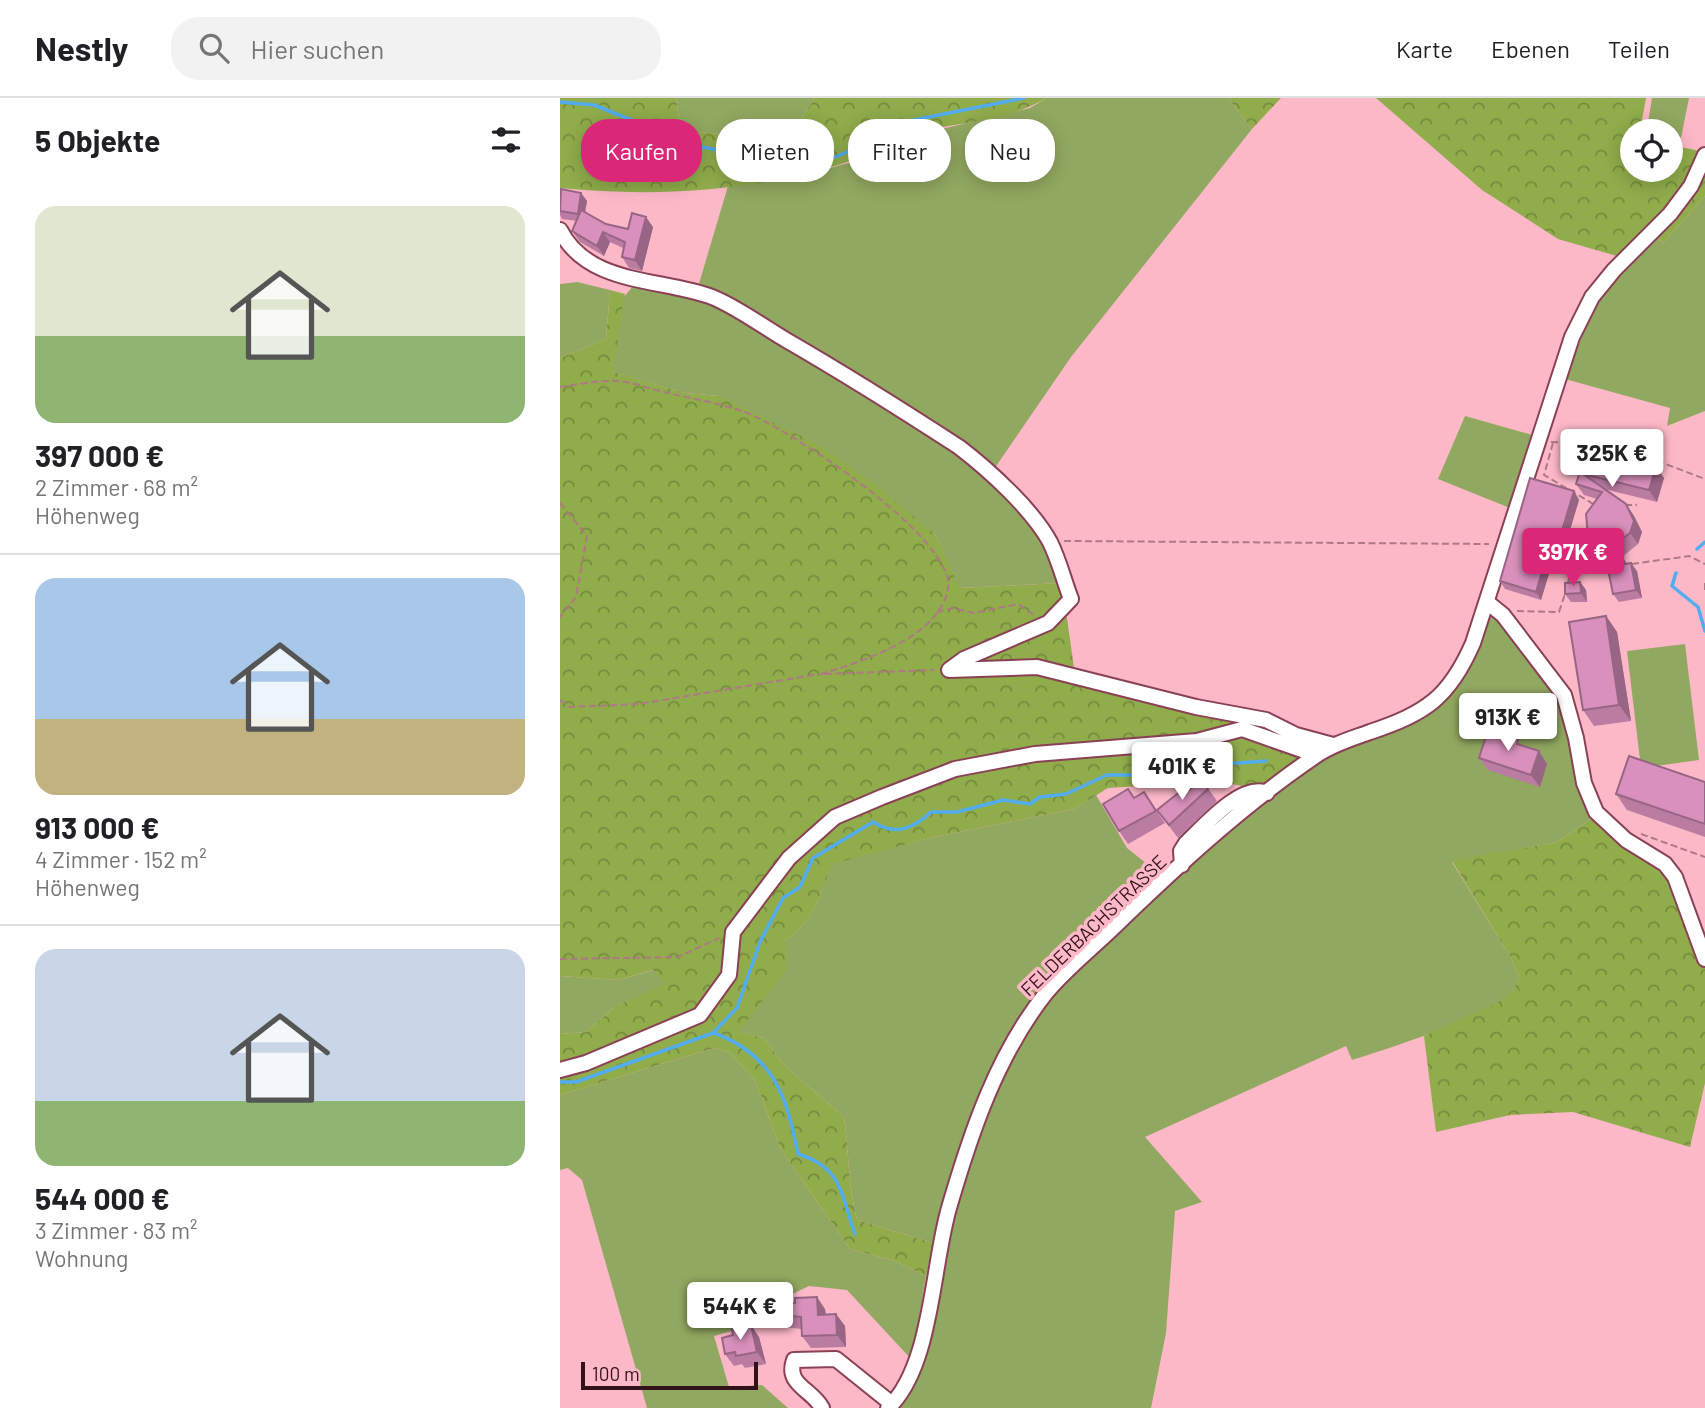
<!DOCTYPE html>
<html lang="de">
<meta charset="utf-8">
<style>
body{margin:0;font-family:Barlow,sans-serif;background:#f2f2f2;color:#202124;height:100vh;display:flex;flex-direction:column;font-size:26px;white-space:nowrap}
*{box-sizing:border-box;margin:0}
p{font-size:23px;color:#757577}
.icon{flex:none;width:38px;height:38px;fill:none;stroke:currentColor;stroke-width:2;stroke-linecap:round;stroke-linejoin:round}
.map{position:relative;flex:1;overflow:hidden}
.side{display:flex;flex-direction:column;background:#fff;width:560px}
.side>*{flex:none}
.guide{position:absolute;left:21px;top:21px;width:665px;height:63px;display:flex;gap:14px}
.tools{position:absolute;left:1060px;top:21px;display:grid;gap:14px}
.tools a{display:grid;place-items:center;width:63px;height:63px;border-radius:50%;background:#fff;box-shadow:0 4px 18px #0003;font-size:35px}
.scale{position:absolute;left:21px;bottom:18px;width:177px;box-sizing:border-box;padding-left:7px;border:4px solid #31121b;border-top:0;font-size:19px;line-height:24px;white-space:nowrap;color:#31121b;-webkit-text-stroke:5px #fdb8c8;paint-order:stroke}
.price{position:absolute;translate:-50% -60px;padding:0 16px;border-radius:7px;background:#fff;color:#222;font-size:23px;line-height:46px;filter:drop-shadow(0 2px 4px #0008)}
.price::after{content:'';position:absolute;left:50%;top:42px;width:21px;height:16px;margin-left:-10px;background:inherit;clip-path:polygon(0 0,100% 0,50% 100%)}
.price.on{background:#db2777;color:#fff}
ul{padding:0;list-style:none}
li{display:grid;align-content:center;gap:14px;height:371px;padding:0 35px}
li+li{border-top:2px solid #e0e0e0}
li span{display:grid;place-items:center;height:217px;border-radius:21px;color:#555}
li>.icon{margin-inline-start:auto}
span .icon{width:126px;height:126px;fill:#fffc;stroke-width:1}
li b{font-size:30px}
h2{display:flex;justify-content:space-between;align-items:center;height:84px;padding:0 35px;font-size:30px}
.chip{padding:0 24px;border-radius:28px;background:#fff;box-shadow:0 4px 18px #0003;font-size:24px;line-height:63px}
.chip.on{background:#db2777;color:#fff}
header{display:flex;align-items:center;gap:42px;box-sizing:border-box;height:98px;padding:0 35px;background:#fff;border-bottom:2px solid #e0e0e0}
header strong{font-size:33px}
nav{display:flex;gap:38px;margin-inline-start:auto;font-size:24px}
.search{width:490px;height:63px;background:#f2f2f2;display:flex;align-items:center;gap:18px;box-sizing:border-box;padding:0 24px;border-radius:28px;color:#757577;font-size:26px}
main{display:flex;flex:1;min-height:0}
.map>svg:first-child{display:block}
.green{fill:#91a860}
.forest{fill:url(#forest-crowns)}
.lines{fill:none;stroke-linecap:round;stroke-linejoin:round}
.stream{stroke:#52acee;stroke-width:3.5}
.minor-casing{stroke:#8a4055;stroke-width:18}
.path{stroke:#af7886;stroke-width:2;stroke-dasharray:7 3.5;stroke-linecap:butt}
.minor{stroke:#fff;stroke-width:14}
.wall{fill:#bb7ca2}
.shaded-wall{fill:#986584}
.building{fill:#d990bc;stroke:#986584;stroke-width:2}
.labels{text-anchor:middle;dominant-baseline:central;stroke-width:7;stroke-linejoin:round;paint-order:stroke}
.street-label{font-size:19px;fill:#31121b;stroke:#fdb8c8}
</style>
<header>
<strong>Nestly</strong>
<div class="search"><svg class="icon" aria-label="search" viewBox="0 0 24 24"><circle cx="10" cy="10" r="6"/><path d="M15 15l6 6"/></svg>Hier suchen</div>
<nav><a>Karte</a><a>Ebenen</a><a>Teilen</a></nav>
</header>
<main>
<section class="side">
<h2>5 Objekte<svg class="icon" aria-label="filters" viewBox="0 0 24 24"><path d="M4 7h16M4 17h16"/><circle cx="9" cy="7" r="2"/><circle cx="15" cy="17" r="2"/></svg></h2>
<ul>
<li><span style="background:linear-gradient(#dfe7d0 60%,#8fb573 0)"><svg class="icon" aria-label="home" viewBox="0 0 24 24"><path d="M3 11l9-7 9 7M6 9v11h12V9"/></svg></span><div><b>397 000 €</b><p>2 Zimmer · 68 m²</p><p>Höhenweg</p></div></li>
<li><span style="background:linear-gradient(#a9c7e8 65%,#c2b280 0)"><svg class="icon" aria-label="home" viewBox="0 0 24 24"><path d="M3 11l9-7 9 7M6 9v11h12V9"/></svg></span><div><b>913 000 €</b><p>4 Zimmer · 152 m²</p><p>Höhenweg</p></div></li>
<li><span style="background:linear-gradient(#c9d6e8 70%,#8fb573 0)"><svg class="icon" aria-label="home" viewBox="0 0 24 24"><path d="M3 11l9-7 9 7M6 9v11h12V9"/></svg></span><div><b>544 000 €</b><p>3 Zimmer · 83 m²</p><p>Wohnung</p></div></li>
</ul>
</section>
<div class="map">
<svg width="1145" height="1310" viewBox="0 0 1145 1310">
<defs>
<pattern id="forest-crowns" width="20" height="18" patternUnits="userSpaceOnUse" patternTransform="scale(1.75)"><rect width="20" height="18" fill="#90ac4b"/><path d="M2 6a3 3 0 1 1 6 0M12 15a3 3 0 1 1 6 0" fill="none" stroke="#768b3e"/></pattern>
</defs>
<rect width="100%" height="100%" fill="#fdb8c8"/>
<!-- green -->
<path class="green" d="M116,0h139l-29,42 -99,-9 -8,-13z
M487,0h181l24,31 -181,228 -79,115 -294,-185 30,-101 74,-10 50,-14 59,-30 31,-3 88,-21z
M1092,0h37l-8,40 -10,-3v-4l-24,-2z
M1145,98v215l-38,15 3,-18 -105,-29c21,-73 39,-89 92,-141l6,5z
M17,184l33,8 -4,49 -46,19v-74z
M73,188l82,16 265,164 66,77 16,40 -103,5 -24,-54 -215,-138 -35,-3 -73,-21 12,-75z
M905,318l71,20 -26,72 -72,-29z
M936,518l63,82 35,119 -37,25 -105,20 59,96 8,19c-2,4 -3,11 -6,15 -19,23 -129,58 -161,68l-6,-14 -201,91 57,65 -27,9 -9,122 -15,75h-256l12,-14c31,-126 60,-292 142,-396 18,-22 41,-40 61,-60 67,-66 140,-131 218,-184 34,-22 80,-23 112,-48 26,-20 38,-58 47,-88z
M1125,546l14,116 -58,8 -14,-117z
M536,697l31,53 35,28c-48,45 -105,89 -143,143 -41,58 -65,156 -86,224l-76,-23c-9,-33 -8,-69 -13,-103l-60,-52 -20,-27 -27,-6 48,-92c28,-17 36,-47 47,-77l102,-26 140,-28z
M94,872l11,15 -49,21 -30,26 -26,2v-58l58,4z
M154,950l15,4 26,28 25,68 70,101 45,12 31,15 -14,84 -65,-70 -38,-4 -25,12 -15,22 -55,16 15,51 33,-2 26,23h-141l-65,-228 -14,-12 -8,2v-75z"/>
<!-- forest -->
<path class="forest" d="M0,0h116l3,20 8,13 99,9 29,-42h232c-40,23 -89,25 -134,34 -26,5 -51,27 -78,34 -88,26 -183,31 -275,22z
M668,0h53l-29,31z
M816,0h270l-6,33h-7v39h38v-25l34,7v44l-42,47 -16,-14 -27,28 -62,-18 -76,-49z
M50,192l15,4 -12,78 72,21 35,3 97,48 60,42 58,48 25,54 102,-5 14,99 152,33 91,30 -59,44 -46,-8 -106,7 -34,21 -140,28 -102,27c-11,29 -19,59 -47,76l1,31 -48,61 26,6 20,27 60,52c5,34 4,70 13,103l76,23 -7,33 -31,-15 -45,-12 -70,-101 -25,-68 -26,-28 -15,-4 -154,47v-61l26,-2 30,-26 48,-22 -11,-14 -35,10 -58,-4v-618l46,-19z
M1034,719l69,50 42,100v116l-15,64 -117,-35 -63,3 -74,17 -12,-96 73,-33 16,-11 6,-15 -8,-19 -59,-97 105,-19z"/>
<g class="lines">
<!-- stream -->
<path class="stream" d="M0,4l34,3 103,41 68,13 55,4 47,-19 42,-23 115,-23
M1137,451l8,-7
M1116,475l-4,13 26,21 7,24
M154,935c60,22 73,64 84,121 45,14 42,39 57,80
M0,984h16l137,-49 24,-25 23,-66 23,-44 17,-11 13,-29 60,-36c22,14 40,7 58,-10h26l46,-12 27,4 10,-7 26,-3 41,-19h54l22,-8 83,-6"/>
<defs>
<path id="minor" d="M0,132c28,56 102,48 152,67 25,10 50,29 74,43 59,34 116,70 173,107 30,23 73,62 91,95 9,18 14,39 21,57l-23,24 -84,36 -15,11 88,-3 159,40 70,13 30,15 37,10
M927,504l16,13 61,80 12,43 8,45 12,29 30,28 39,24 10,13 30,82
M622,767l-1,-14 5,-8c17,-16 56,-61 81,-50
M0,972l26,-7 114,-48 29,-40 4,-43 56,-74 46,-41 47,-20 73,-28 80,-15 162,-13 45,-12 74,26
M262,1310c-10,-19 -37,-23 -28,-48l42,-1 56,45
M328,1310c44,-41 44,-142 61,-200 22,-76 48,-153 97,-215 19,-23 44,-43 65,-63 64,-62 132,-125 206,-175 16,-11 34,-16 53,-23 56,-19 79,-34 103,-89l99,-306 20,-40 22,-27 56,-56 21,-28 14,-31"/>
</defs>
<!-- minor casing -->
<use href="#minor" class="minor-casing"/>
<!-- path -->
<path class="path" d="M0,289c18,-3 40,-7 58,-6 15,1 32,8 46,11 26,6 53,11 78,19 44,15 215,128 206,178 -9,49 -88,73 -127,85
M991,344l29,1
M993,345l-9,32 51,30
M1026,345l29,6
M1087,359l58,22
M0,405l27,33 -11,61 -16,20
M1065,407h12
M1028,427l-11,30 35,8
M504,443l425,3
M1072,466l57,-8 16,8
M1008,484l9,-27
M1145,485v9
M957,513l42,1 7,-21
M377,514l16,-4 21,5 44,-9 16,11
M265,576l109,-4
M0,602l9,7 70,-3 180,-30
M1081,736l64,23
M0,861l118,-2 41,-19"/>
<!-- minor -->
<use href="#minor" class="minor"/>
</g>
<!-- wall -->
<path class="wall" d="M0,94l21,1 6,8 -2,12 21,11 22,5 25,-2 -11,44 -13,-3 -7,-11 1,-9 -13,-6 -6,14 -24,-14 -8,-11 5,-10 -15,-2 -2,-4z
M1054,354l31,2 19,24 -7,24 -53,-13 22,15 8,12 8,16 -4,12 -16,13 -26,-9 -8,-12 9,-37 -13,-4 -8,-11 6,-20 -6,-8z
M1014,393l5,9 -13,43 -7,-3 -18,60 -36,-11 -5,-8z
M1067,466l10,7 5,27 -23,4 -6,-8z
M1020,484l6,8 1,12h-16l-6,-8z
M1046,518l11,16 14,89 -37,5 -11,-16z
M979,653l8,13 -7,23 -52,-17 -9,-12z
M642,682l15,21 -39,37 -21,-28 32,-20z
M1145,684v55l-78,-27 -11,-16z
M584,694l21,31 -37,21 -9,-13 15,-33z
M265,1211l1,5h10l9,12 1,21 -35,1 -9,-12v-7l-21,-2 -9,-13z
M199,1239l7,27 -21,4 -3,-4 -8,2 -9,-12z"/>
<!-- shaded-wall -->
<path class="shaded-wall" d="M21,95l6,8 -4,21 -5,-8z
M86,119l7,10 -11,44 -7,-11z
M43,134l7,10 -6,14 -7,-10z
M1085,356l8,11 -11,-2z
M1096,369l8,11 -7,24 -8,-12z
M1014,393l5,9 -13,43 -5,-9z
M1066,406l8,12 8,16 -4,12 -8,-11z
M994,434l5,8 -18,60 -5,-8z
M1071,465l6,8 5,27 -6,-8z
M1020,484l6,8 1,12 -6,-9z
M1046,518l11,16 14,89 -12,-16z
M979,653l8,13 -7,23 -9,-12z
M257,1199l8,12 1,18 -8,-12z
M276,1216l9,12 1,21 -9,-12z
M191,1227l8,12 7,27 -9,-12z"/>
<!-- building -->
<path class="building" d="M1,91l20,4 -3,21 -18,-3z
M21,112l25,14 22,5 4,-16 14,4 -11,43 -13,-3 3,-15 -22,-10 -6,14 -25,-15z
M1021,344l33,10 2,-7 29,9 -3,9 14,4 -7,23 -66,-16 43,30 8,17 -4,12 -16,12 -26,-9 -2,-22 16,-22 -26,-8 8,-26 -8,-2z
M970,380l44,13 -13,43 -7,-2 -18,60 -36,-11z
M1064,463l1,3 6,-1 5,27 -23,4 -6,-30z
M1020,484l1,11 -16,1v-11z
M1046,518l13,89 -36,5 -14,-88z
M928,632l30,10 -1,4 22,7 -8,24 -52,-17z
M1069,658l76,26v42l-89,-30z
M642,682l6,9 -39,36 -12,-15 29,-23 3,3z
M568,691l6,9 10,-6 12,19 -37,20 -16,-27z
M257,1199l1,18 18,-1 1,21 -35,1 -1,-19 -29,-3 -1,-11h24v-5z
M191,1227l6,27 -21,4 -1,-4 -10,2 -3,-16 11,-3 -1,-6z"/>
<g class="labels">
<!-- street labels -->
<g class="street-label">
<text transform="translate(533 827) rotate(-44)">FELDERBACHSTRASSE</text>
</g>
</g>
</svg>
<div class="tools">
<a><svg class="icon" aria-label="locate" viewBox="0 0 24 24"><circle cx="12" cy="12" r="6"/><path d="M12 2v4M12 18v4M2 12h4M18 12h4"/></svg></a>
</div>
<div class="scale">100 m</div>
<b class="price" style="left:1052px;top:391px">325K €</b>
<b class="price on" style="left:1013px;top:490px">397K €</b>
<b class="price" style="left:948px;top:655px">913K €</b>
<b class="price" style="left:622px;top:704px">401K €</b>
<b class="price" style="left:180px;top:1244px">544K €</b>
<div class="guide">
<a class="chip on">Kaufen</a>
<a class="chip">Mieten</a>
<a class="chip">Filter</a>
<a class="chip">Neu</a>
</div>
</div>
</main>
